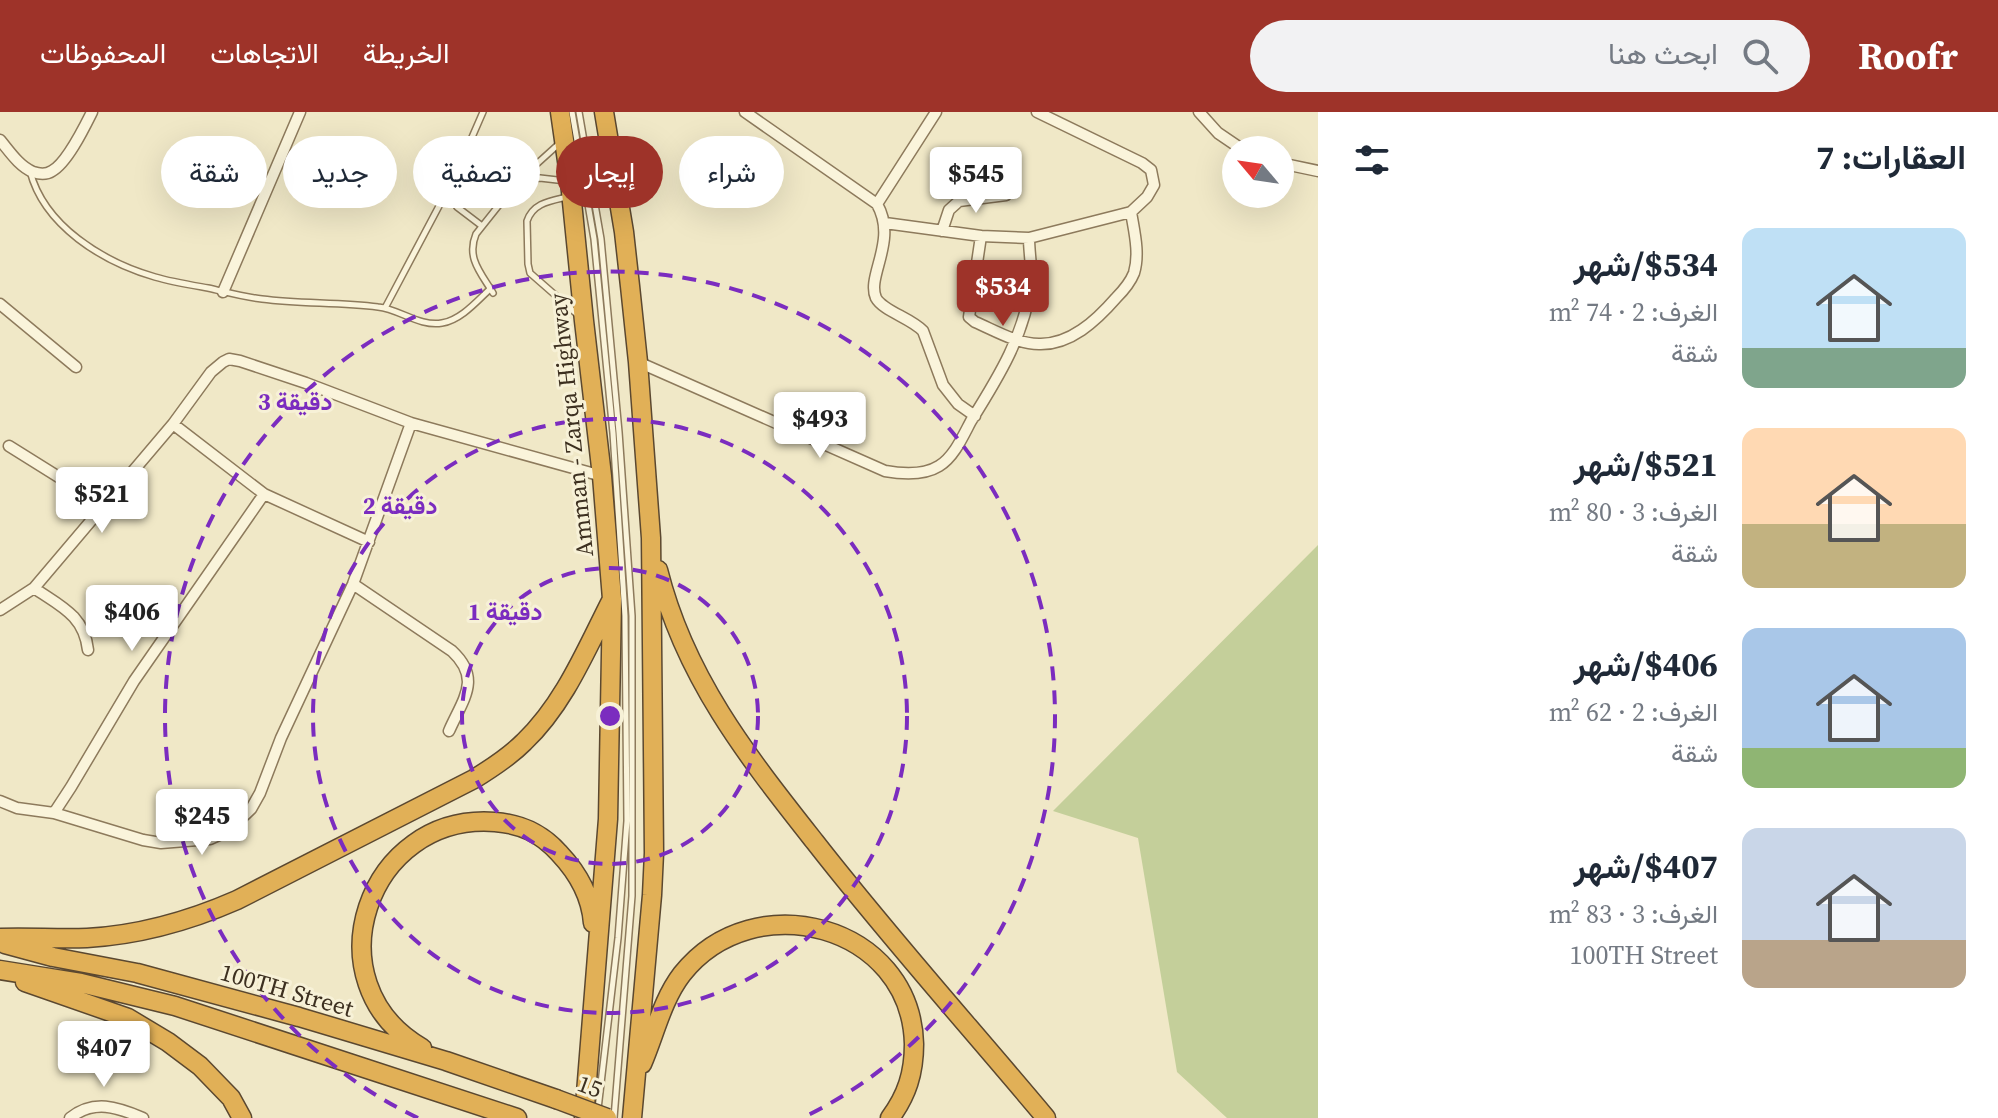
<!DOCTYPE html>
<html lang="ar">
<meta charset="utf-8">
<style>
body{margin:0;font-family:"Source Serif 4",Vazirmatn,serif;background:#f2f2f3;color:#1f2937;direction:rtl;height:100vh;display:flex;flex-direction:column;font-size:30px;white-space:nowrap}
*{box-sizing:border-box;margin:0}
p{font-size:26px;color:#747a83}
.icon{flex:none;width:44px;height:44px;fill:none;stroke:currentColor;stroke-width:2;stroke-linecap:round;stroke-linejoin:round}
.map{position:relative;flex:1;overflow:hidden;direction:ltr}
.sheet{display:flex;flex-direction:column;background:#fff;width:680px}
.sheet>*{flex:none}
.hud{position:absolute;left:24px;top:24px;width:760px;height:72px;direction:rtl;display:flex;gap:16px}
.needle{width:52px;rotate:299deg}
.controls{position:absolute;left:1222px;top:24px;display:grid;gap:16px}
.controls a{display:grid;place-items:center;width:72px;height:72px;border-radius:50%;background:#fff;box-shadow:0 8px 32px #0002;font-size:40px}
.price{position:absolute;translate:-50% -68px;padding:0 18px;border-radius:8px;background:#fff;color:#222;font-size:26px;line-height:52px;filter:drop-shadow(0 2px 4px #0008)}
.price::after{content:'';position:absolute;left:50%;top:48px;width:24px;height:18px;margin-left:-12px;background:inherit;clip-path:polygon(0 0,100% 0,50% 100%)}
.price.selected{background:#9e3329;color:#fff}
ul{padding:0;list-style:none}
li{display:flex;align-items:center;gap:24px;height:200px;padding:0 32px}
li span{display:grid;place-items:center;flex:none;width:224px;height:160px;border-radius:16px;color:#555}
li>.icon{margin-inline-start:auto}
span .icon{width:96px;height:96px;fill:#fffc;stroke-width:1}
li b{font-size:34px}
h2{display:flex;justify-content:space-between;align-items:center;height:96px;padding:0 32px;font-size:34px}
.pill{padding:0 28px;border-radius:36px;background:#fff;box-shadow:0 8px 32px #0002;font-size:28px;line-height:72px}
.pill.selected{background:#9e3329;color:#fff}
header{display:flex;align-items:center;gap:48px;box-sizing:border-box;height:112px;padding:0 40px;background:#9e3329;color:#fff}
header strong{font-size:38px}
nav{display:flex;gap:44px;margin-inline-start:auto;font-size:28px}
.search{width:560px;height:72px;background:#f2f2f3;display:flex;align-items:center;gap:20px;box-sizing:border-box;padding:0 28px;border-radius:44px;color:#747a83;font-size:30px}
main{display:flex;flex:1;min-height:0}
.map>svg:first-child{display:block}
.green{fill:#c4cf9a}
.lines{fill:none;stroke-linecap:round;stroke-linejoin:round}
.lane-casing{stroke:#8d7a5c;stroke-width:8}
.street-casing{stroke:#8d7a5c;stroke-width:13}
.highway-casing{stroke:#5b4830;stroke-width:21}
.lane{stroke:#faf4db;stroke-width:5}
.street{stroke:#faf4db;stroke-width:10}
.highway{stroke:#e1b057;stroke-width:18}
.highway-bridge-casing{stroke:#5b4830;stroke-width:21;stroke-linecap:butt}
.highway-bridge{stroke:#e1b057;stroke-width:18}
.ring{fill:none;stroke:#7b2cbf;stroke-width:4;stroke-dasharray:14 10}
.labels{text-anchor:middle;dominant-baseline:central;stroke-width:6;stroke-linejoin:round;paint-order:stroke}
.street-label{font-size:24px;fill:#3d3020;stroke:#f7f1d7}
.centre{fill:#7b2cbf;stroke:#f7f1d7;stroke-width:4}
.ring-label{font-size:24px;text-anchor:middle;font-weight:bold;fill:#7b2cbf;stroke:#f7f1d7;stroke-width:6;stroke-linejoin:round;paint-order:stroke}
</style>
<header>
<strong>Roofr</strong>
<div class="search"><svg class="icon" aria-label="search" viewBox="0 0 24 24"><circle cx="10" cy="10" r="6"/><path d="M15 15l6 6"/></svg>ابحث هنا</div>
<nav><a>الخريطة</a><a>الاتجاهات</a><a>المحفوظات</a></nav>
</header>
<main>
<section class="sheet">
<h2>العقارات: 7<svg class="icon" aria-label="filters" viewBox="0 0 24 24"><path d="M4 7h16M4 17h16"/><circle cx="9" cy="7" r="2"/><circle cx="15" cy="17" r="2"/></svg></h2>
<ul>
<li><span style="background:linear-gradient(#bfe0f5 75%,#7fa58c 0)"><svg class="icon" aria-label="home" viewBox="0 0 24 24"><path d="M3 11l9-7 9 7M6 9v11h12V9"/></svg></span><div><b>$534/شهر</b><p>الغرف: 2 · 74 m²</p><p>شقة</p></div></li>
<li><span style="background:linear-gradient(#ffd9b3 60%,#c2b280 0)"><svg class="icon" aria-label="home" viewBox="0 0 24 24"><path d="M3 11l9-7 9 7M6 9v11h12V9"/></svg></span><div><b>$521/شهر</b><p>الغرف: 3 · 80 m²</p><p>شقة</p></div></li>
<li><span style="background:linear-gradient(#a9c7e8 75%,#8fb573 0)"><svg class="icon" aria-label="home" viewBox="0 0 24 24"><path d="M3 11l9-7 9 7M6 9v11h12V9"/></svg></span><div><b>$406/شهر</b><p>الغرف: 2 · 62 m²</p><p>شقة</p></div></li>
<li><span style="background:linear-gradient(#c9d6e8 70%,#b9a48a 0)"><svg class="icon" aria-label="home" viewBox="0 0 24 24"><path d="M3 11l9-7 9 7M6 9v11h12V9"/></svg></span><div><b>$407/شهر</b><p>الغرف: 3 · 83 m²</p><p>100TH Street</p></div></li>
</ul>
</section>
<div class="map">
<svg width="1318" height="1006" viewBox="0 0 1318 1006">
<rect width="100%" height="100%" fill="#f0e8c7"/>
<!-- green -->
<path class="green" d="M1318,433v573h-91l-50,-46 -39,-234 -85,-27z"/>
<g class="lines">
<defs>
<path id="lane" d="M572,0l22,127 19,194 12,183 2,205 -9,117 -20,171
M579,0l22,127 18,193 13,184v280l-18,222
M30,59c14,55 73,91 125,106 17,5 36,8 53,11 18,4 36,9 54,11 38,5 77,3 116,8 21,2 42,20 64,16 19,-3 35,-22 49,-35
M520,67l20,-1 26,3
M567,85c-17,4 -34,6 -40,24l1,43 2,9 48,42
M457,95l25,19
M493,181c-12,-20 -27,-35 -17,-59l43,-54 42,-38
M385,196l71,-134 27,-62"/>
<path id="street" d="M745,0l132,92c21,37 -11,72 -1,94 7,13 35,20 47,33l20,54 15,19 17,12
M1199,0l19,21 25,17
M0,28c10,12 19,26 33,32 6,2 13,3 19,-1 15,-8 32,-43 40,-59
M1280,51l38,8
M877,92l59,-92
M885,111l96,13 48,2 102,-26 16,-15 7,-12 -3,-15 -9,-7 -105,-51
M942,119l7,-21 10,-9 47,-6
M981,124l-12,81 6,5c19,8 42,22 64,22 31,1 57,-23 77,-46 7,-7 14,-15 18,-25 6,-20 0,-42 -3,-61
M223,180l77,-180
M0,192l76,63
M638,250l247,109c17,3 38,5 54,-5 15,-9 24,-30 32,-45 27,-43 55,-88 60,-140 1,-14 -2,-29 -2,-43
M173,312l91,70 105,48
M9,334l96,60
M353,472l99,67c30,28 11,48 -3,80
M34,476c26,18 50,27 54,62
M0,498l34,-22 139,-164 38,-52 12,-10 6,-3 11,2 66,22 105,40 191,53
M0,689l17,7 37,5 17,-26 63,-106 130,-187
M54,701l89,27 18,3 49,-4 18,-8 23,-22 9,-16 21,-55 72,-154 58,-161
M70,1006c24,-19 47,-11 73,0"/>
<path id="highway" d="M560,0l10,70 14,139 18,155 10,123 -4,220 -24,299
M604,0l20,120 6,54 8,76 13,176 3,315 -2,42 -20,223
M658,458c27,108 90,187 157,272 74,95 154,184 231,276
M0,826c29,-1 58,1 87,0 53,-3 102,-17 150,-38l237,-121c18,-11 35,-22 50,-37 40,-38 62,-92 87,-141
M5,832l48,13 84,16 162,44 147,44 110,38
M0,858l81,13 94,23 342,112
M25,870l103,36 40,24 32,24 31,32 11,20
M422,936c-113,-65 -55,-236 73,-226 26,2 46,11 64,31 18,19 32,43 34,70
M642,952c13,-30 20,-64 40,-90 72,-91 229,-49 232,70 0,29 -7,51 -24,74"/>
</defs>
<!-- lane casing -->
<use href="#lane" class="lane-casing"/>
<!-- street casing -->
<use href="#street" class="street-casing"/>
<!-- highway casing -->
<use href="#highway" class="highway-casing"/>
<!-- lane -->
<use href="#lane" class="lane"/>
<!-- street -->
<use href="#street" class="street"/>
<!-- highway -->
<use href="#highway" class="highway"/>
<defs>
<path id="highway-bridge" d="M556,987l51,19"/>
</defs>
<!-- highway-bridge casing -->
<use href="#highway-bridge" class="highway-bridge-casing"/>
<!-- highway-bridge -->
<use href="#highway-bridge" class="highway-bridge"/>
</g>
<!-- distance rings -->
<g class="ring">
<circle cx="610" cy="604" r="148"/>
<circle cx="610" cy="604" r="297"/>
<path d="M418 1006A445 445 0 1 1 802 1006"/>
</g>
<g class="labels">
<!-- street labels -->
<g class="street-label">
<text transform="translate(571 313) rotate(-96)">Amman - Zarqa Highway</text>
<text transform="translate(287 878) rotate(16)">100TH Street</text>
<text transform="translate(590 974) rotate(20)">15</text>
</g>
</g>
<circle cx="610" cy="604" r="12" class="centre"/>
<g class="ring-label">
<text x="295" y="298">3 دقيقة</text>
<text x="400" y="402">2 دقيقة</text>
<text x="505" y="508">1 دقيقة</text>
</g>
</svg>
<div class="controls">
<a><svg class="needle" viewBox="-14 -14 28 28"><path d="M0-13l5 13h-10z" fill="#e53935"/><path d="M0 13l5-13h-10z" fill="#747a83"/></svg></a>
</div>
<b class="price" style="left:976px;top:103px">$545</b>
<b class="price selected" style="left:1003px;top:216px">$534</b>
<b class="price" style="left:820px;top:348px">$493</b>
<b class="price" style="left:102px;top:423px">$521</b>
<b class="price" style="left:132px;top:541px">$406</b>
<b class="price" style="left:202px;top:745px">$245</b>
<b class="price" style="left:104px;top:977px">$407</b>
<div class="hud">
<a class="pill">شراء</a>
<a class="pill selected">إيجار</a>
<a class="pill">تصفية</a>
<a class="pill">جديد</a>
<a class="pill">شقة</a>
</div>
</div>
</main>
